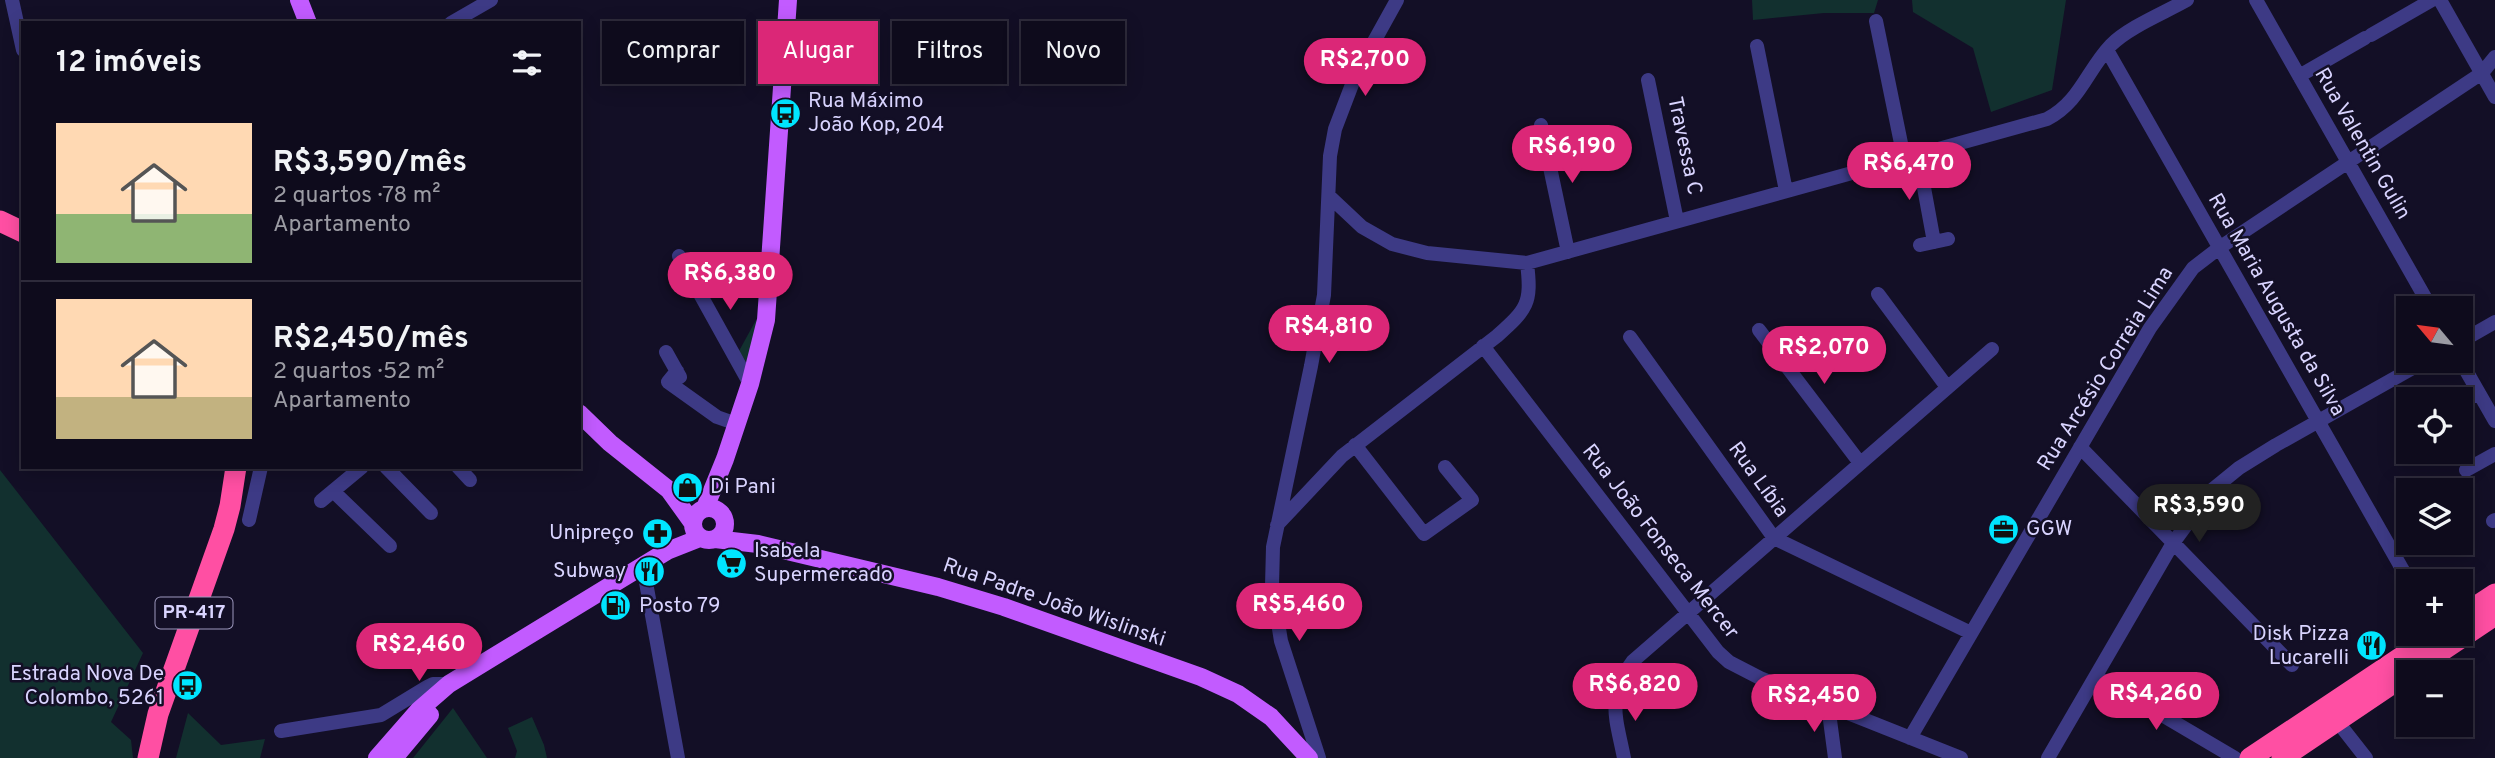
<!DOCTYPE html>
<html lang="pt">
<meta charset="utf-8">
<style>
body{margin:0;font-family:Overpass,sans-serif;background:#1c1929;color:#f1f3f6;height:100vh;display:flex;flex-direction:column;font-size:26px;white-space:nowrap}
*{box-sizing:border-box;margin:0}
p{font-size:23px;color:#9b9ba3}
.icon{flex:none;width:38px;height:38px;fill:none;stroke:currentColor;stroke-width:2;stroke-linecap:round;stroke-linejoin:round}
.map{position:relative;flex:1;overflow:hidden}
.details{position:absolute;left:21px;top:21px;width:560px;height:448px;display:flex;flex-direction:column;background:#0e0b1c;border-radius:0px;box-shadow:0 4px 18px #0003,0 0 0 2px #2e2b3b}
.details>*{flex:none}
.hud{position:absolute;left:602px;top:21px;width:665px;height:63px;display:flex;gap:14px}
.needle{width:46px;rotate:299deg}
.controls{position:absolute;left:2396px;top:296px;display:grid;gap:14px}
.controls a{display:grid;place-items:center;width:77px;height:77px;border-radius:0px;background:#0e0b1c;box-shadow:0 4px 18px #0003,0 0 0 2px #2e2b3b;font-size:35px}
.price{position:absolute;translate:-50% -60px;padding:0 16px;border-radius:24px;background:#db2777;color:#fff;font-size:23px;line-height:46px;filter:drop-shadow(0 2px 4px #0008)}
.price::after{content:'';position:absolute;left:50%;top:42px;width:21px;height:16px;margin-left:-10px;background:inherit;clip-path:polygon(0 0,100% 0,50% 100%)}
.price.current{background:#222;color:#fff}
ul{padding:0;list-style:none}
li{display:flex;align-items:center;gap:21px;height:175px;padding:0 35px}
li+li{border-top:2px solid #2e2b3b}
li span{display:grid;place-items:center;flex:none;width:196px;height:140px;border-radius:0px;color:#555}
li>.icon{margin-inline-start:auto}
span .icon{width:84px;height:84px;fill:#fffc;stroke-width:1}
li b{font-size:30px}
h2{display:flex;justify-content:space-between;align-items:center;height:84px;padding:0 35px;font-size:30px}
.chip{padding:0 24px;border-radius:0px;background:#0e0b1c;box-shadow:0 4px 18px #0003,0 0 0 2px #2e2b3b;font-size:24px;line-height:63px}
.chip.current{background:#db2777;color:#fff}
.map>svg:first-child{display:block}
.green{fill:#12302f}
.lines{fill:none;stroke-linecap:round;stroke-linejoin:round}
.minor{stroke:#3d3a85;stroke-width:14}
.major{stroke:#c25bff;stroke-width:18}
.highway{stroke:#ff4fa3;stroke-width:21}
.labels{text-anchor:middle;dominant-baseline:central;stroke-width:5;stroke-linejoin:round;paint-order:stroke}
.shield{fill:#130f26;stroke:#9e99be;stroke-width:2}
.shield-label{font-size:19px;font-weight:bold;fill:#d9d4ff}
.poi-label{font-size:21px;fill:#d9d4ff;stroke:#130f26;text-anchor:start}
.street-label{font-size:21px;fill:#d9d4ff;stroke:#130f26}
</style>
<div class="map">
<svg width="2495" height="758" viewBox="0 0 2495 758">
<rect width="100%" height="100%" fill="#130f26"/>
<!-- green -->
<path class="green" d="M1752,0h126l-4,13h-50l-71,7z
M1912,0h154l-14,90 -61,22 -18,-64 -60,-36z
M756,320l1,7 -10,36 -8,-12z
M0,470l143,183 -32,69 20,18 2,18h-133z
M453,708l34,50h-74z
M188,713l33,32 44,-6 -5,19h-84z
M532,717l12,28 3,13h-32l2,-7 -9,-23z"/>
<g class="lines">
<!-- minor -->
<path class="minor" d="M12,0l11,50
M2256,0l175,308
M2440,0l55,97
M1876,21l28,137
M451,23l40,-23
M2371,35l61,-35
M1757,46l29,145
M2107,50l302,531
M2299,76l66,-38
M1648,80l29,141
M1541,125l27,127
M1918,155l16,87
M1329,196l33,31 30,17 35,9 100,10 520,-144c33,-17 40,-49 64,-74 18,-18 53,-32 76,-45
M1920,245l28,-6
M679,256l71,128
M1878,294l69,93
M1759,330l101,133
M1630,337l144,201 197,95
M2460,342l35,-20
M1483,346l235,306 11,10 31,16 201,80
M666,352l14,25
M2460,360l35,61
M677,371l-9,11 49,35 20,7
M2460,403l19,-10
M1355,445l69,89 48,-34 -27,-33
M2080,447l212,218
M386,467l45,46
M458,467l12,13
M2466,470l29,-16
M333,491l57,55
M321,501l41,-34
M249,520l12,-53
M2493,521l2,-1
M1277,525l65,-69 155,-120c30,-27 35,-32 30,-73
M643,566l35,192
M2096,676l139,82
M1828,705l7,53
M2337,721l29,37
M281,731l100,-16 46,-28 6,-3h16
M1910,738l240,-410 43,-60 26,-20 263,-175 13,-16
M1319,758l-38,-117 -9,-55 1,-39 38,-181 13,-71 6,-139 5,-27 21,-55 41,-74
M1624,758c-8,-41 -18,-60 9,-97l359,-312
M2048,758l125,-215 39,-53 27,-22 37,-23 151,-85"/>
<!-- major -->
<path class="major" d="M299,0l9,23
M579,413l31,30 59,47 23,32
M693 524a16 16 0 1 1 32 0a16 16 0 1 1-32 0Z
M705,508l20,-49 25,-75 16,-64 22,-320
M715,539l43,5 180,43 66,20 197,70 37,17 33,23 38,41
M377,758l42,-48 30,-26 218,-133 33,-13
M394,758l36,-43"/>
<!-- highway -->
<path class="highway" d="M0,221l23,11
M2460,617l35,-23
M2410,672l85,-57
M148,758l10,-44 66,-185 6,-23 6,-39
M2250,758l186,-124
M2282,758l126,-85"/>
</g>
<!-- icons -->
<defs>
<symbol id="bus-disc" viewBox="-11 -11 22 22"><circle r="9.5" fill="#00e5ff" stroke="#130f26"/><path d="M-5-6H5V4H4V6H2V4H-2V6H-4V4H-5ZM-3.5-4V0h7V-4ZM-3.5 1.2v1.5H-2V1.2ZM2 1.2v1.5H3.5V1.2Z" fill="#111"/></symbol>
<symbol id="shop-disc" viewBox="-11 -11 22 22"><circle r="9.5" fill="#00e5ff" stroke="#130f26"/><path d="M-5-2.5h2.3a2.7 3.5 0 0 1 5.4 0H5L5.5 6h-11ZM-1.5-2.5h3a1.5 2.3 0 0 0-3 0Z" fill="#111"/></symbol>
<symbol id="office-disc" viewBox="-11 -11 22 22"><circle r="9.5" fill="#00e5ff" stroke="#130f26"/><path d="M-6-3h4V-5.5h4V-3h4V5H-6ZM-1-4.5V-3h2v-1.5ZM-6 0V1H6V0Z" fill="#111"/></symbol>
<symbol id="pharmacy-disc" viewBox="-11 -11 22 22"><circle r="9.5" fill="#00e5ff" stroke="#130f26"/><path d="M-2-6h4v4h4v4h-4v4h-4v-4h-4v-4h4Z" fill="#111"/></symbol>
<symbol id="supermarket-disc" viewBox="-11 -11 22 22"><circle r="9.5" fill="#00e5ff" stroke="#130f26"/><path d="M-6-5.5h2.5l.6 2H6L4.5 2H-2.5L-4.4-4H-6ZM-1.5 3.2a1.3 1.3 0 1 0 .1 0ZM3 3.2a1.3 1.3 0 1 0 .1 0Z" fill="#111"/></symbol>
<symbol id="restaurant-disc" viewBox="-11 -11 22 22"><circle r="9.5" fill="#00e5ff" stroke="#130f26"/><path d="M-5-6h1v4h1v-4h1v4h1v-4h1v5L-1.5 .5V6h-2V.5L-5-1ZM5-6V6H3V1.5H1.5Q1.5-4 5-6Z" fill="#111"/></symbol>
<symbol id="fuel-disc" viewBox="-11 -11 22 22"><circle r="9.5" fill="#00e5ff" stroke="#130f26"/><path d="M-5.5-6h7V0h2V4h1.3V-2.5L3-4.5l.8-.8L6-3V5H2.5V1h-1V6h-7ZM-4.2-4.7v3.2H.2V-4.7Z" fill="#111"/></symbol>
</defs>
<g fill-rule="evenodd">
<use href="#bus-disc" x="768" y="96" width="35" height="35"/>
<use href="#shop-disc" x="670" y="470" width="35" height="35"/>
<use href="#office-disc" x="1986" y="512" width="35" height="35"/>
<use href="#pharmacy-disc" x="640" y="516" width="35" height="35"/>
<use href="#supermarket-disc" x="714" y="546" width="35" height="35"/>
<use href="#restaurant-disc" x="632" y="554" width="35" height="35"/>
<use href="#fuel-disc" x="598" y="588" width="35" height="35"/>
<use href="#restaurant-disc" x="2354" y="628" width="35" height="35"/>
<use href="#bus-disc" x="170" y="668" width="35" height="35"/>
</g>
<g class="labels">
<!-- shield labels -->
<rect class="shield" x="155.5" y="597.5" width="77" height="31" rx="5"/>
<g class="shield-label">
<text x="194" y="613">PR-417</text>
</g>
<!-- poi labels -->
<g class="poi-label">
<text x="808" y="101">Rua Máximo<tspan x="808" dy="24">João Kop, 204</tspan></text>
<text x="710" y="487">Di Pani</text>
<text x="2026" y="529">GGW</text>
<text x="634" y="533" text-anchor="end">Unipreço</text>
<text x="754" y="551">Isabela<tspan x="754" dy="24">Supermercado</tspan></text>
<text x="626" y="571" text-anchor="end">Subway</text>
<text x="639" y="606">Posto 79</text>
<text x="2349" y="634" text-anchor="end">Disk Pizza<tspan x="2349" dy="24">Lucarelli</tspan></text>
<text x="164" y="674" text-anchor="end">Estrada Nova De<tspan x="164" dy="24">Colombo, 5261</tspan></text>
</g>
<!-- street labels -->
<g class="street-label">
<text transform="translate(2362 144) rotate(60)">Rua Valentin Gulin</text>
<text transform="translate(1684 146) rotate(78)">Travessa C</text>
<text transform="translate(2276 305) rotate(60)">Rua Maria Augusta da Silva</text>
<text transform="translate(2106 369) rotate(-58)">Rua Arcésio Correia Lima</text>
<text transform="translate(1758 480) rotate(54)">Rua Líbia</text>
<text transform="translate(1660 542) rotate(52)">Rua João Fonseca Mercer</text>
<text transform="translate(1054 603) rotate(19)">Rua Padre João Wislinski</text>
</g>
</g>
</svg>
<div class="controls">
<a><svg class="needle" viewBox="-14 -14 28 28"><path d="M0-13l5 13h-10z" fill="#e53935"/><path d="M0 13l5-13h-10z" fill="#9b9ba3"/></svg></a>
<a><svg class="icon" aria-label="locate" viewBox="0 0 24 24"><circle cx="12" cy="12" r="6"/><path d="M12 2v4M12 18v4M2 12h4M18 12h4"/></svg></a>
<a><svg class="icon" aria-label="layers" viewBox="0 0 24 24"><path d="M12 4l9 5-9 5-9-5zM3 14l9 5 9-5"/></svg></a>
<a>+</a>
<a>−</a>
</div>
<b class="price" style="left:1365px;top:98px">R$2,700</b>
<b class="price" style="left:1572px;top:185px">R$6,190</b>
<b class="price" style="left:1909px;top:202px">R$6,470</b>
<b class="price" style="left:730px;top:312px">R$6,380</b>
<b class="price" style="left:1329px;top:365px">R$4,810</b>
<b class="price" style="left:1824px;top:386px">R$2,070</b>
<b class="price current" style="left:2199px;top:544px">R$3,590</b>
<b class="price" style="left:1299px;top:643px">R$5,460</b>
<b class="price" style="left:419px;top:683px">R$2,460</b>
<b class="price" style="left:1635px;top:723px">R$6,820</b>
<b class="price" style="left:2156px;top:732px">R$4,260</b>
<b class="price" style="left:1814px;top:734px">R$2,450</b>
<div class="hud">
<a class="chip">Comprar</a>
<a class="chip current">Alugar</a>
<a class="chip">Filtros</a>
<a class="chip">Novo</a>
</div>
<section class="details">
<h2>12 imóveis<svg class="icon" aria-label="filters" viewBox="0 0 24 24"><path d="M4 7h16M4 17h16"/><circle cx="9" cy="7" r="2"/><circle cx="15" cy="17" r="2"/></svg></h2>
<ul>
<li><span style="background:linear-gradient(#ffd9b3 65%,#8fb573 0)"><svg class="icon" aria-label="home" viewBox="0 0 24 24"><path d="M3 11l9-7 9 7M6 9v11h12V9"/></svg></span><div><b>R$3,590/mês</b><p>2 quartos · 78 m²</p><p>Apartamento</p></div></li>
<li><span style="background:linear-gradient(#ffd9b3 70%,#c2b280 0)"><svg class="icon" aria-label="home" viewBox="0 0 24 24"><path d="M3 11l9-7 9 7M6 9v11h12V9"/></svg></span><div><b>R$2,450/mês</b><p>2 quartos · 52 m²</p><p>Apartamento</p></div></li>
</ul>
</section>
</div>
